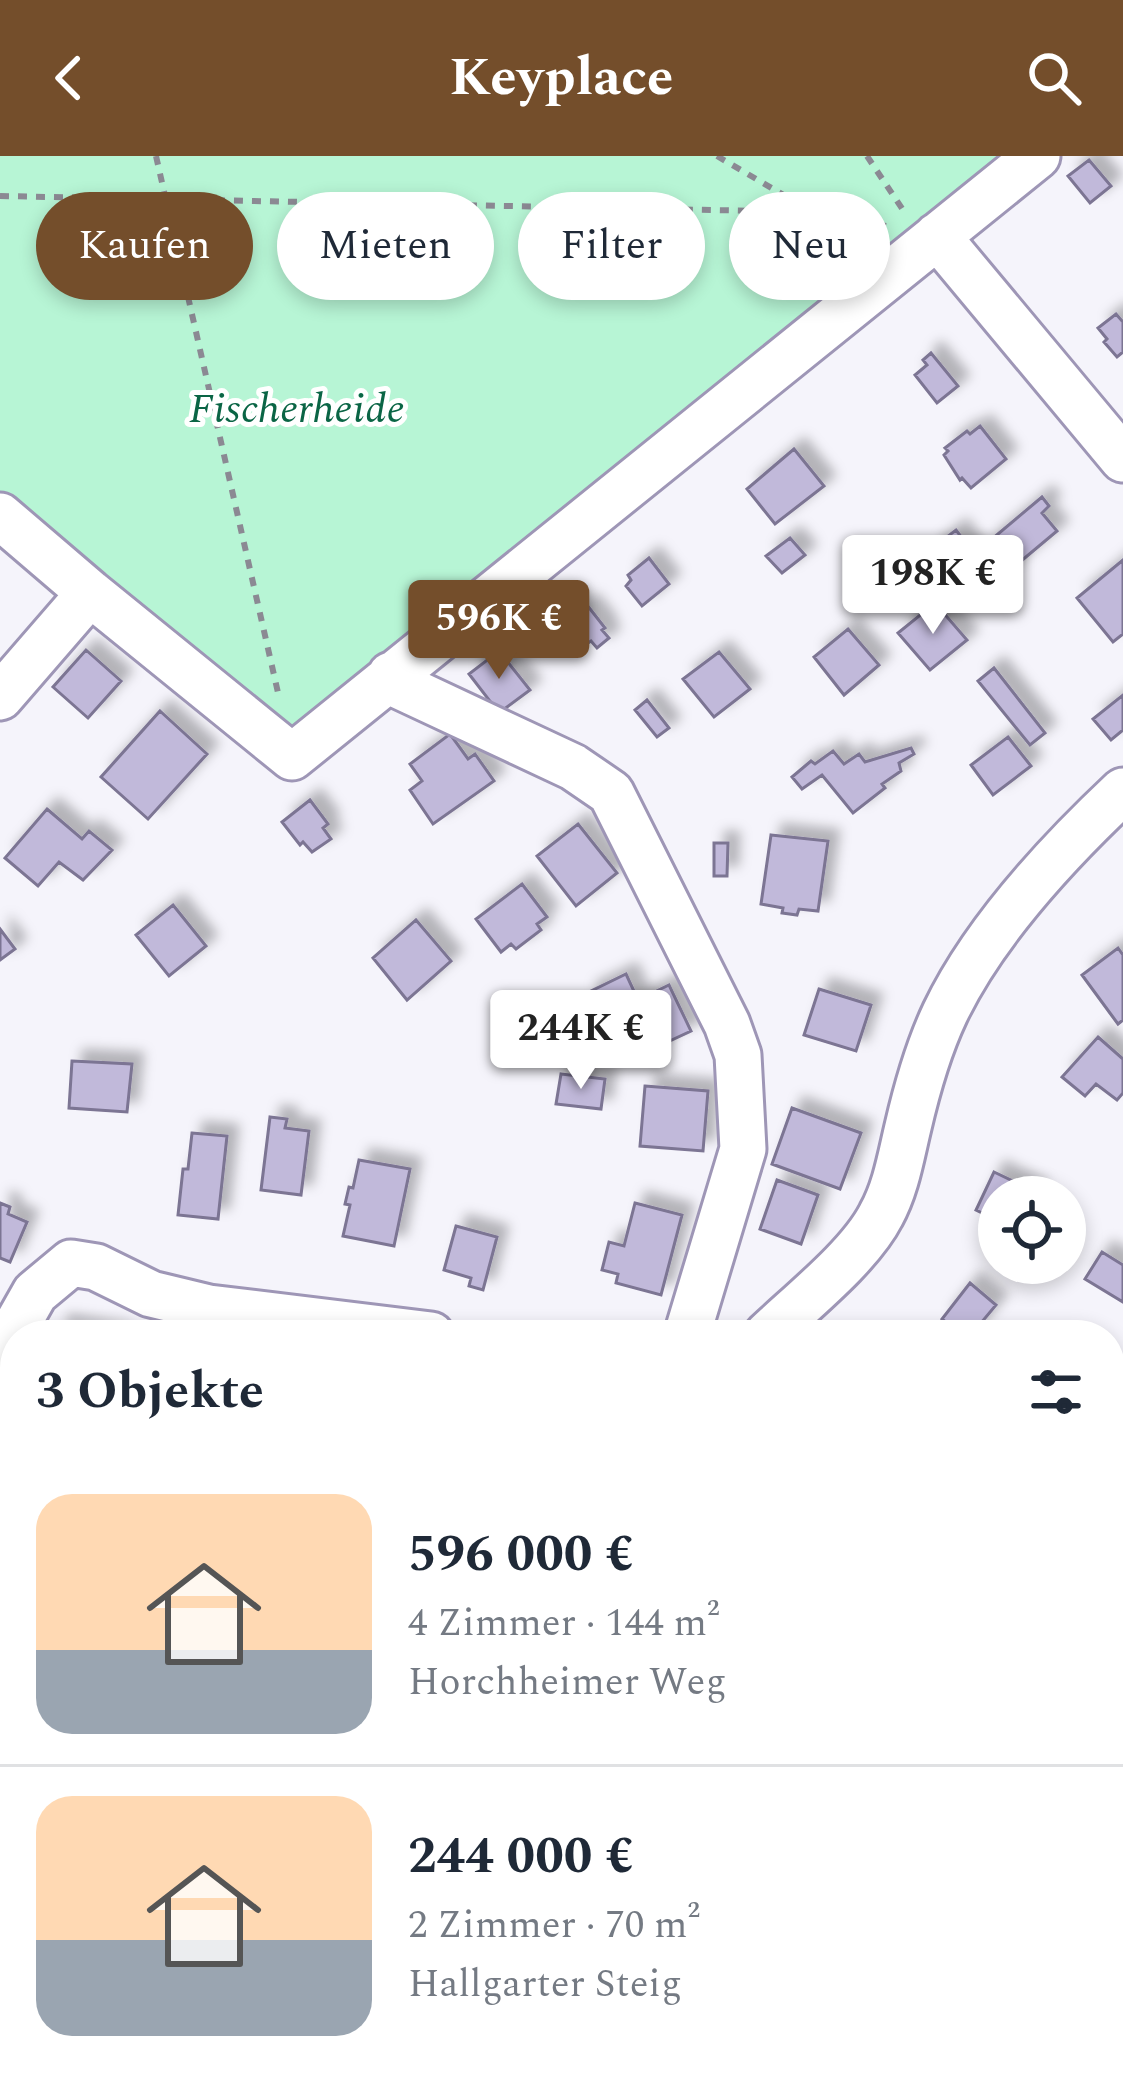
<!DOCTYPE html>
<html lang="de">
<meta charset="utf-8">
<style>
body{margin:0;font-family:Spectral,serif;background:#f2f2f3;color:#1f2937;height:100vh;display:flex;flex-direction:column;font-size:45px;white-space:nowrap}
*{box-sizing:border-box;margin:0}
p{font-size:39px;color:#747a83}
.icon{flex:none;width:66px;height:66px;fill:none;stroke:currentColor;stroke-width:2;stroke-linecap:round;stroke-linejoin:round}
.map{position:relative;flex:1;overflow:hidden}
.sheet{position:absolute;left:0px;top:1164px;width:1125px;height:768px;display:flex;flex-direction:column;background:#fff;border-radius:48px 48px 0 0;box-shadow:0 6px 18px #0003}
.sheet>*{flex:none}
.hud{position:absolute;left:36px;top:36px;width:1053px;height:108px;display:flex;gap:24px}
.controls{position:absolute;left:978px;top:1020px;display:grid;gap:24px}
.controls a{display:grid;place-items:center;width:108px;height:108px;border-radius:50%;background:#fff;box-shadow:0 6px 18px #0003;font-size:60px}
.price{position:absolute;translate:-50% -102px;padding:0 27px;border-radius:12px;background:#fff;color:#222;font-size:39px;line-height:78px;filter:drop-shadow(0 3px 6px #0008)}
.price::after{content:'';position:absolute;left:50%;top:72px;width:36px;height:27px;margin-left:-18px;background:inherit;clip-path:polygon(0 0,100% 0,50% 100%)}
.price.active{background:#744e2b;color:#fff}
ul{padding:0;list-style:none}
li{display:flex;align-items:center;gap:36px;height:300px;padding:0 36px}
li+li{border-top:3px solid #e0e1e3}
li span{display:grid;place-items:center;flex:none;width:336px;height:240px;border-radius:36px;color:#555}
li>.icon{margin-inline-start:auto}
span .icon{width:144px;height:144px;fill:#fffc;stroke-width:1}
li b{font-size:51px}
h2{display:flex;justify-content:space-between;align-items:center;height:144px;padding:0 36px;font-size:51px}
.pill{padding:0 42px;border-radius:54px;background:#fff;box-shadow:0 6px 18px #0003;font-size:42px;line-height:108px}
.pill.active{background:#744e2b;color:#fff}
header{display:flex;justify-content:space-between;align-items:center;height:156px;padding:0 36px;background:#744e2b;color:#fff;font-size:54px;font-weight:700}
.map>svg:first-child{display:block}
.green{fill:#b7f5d5}
.water{fill:#8ae6e8}
.building{fill:#c1b9da;stroke:#7c7493;stroke-width:3;filter:url(#shadow)}
.lines{fill:none;stroke-linecap:round;stroke-linejoin:round}
.minor-casing{stroke:#9e96b6;stroke-width:51}
.path{stroke:#8b8993;stroke-width:6;stroke-dasharray:9 9;stroke-linecap:butt}
.minor{stroke:#fff;stroke-width:45}
.labels{text-anchor:middle;dominant-baseline:central;stroke-width:10;stroke-linejoin:round;paint-order:stroke}
.park-label{font-size:42px;font-style:italic;fill:#0a6545;stroke:#fff}
</style>
<header><svg class="icon" aria-label="back" viewBox="0 0 24 24"><path d="M15 5l-7 7 7 7"/></svg>Keyplace<svg class="icon" aria-label="search" viewBox="0 0 24 24"><circle cx="10" cy="10" r="6"/><path d="M15 15l6 6"/></svg></header>
<div class="map">
<svg width="1123" height="1932" viewBox="0 0 1123 1932">
<defs>
<filter id="shadow"><feDropShadow dx="11" dy="-11" stdDeviation="6" flood-color="#0004"/></filter>
</defs>
<rect width="100%" height="100%" fill="#f5f4fb"/>
<!-- green -->
<path class="green" d="M0,0h1022l-731,581 -291,-245z"/>
<!-- water -->
<path class="water" d="M15,1393v524h1095v-268l13,6v277h-1123v-529z"/>
<!-- building -->
<path class="building" d="M1089,4l22,26 -21,17 -22,-27z
M1116,158l7,8v30l-6,5 -13,-15 3,-3 -9,-11z
M931,197l27,33 -21,17 -22,-28 12,-10 -4,-5z
M980,270l26,33 -35,29 -9,-10 -2,2 -16,-25 4,-4 -3,-3 22,-17 3,3z
M794,293l30,37 -49,38 -28,-35z
M1042,341l7,9 -7,7 15,18 -49,41 -22,-28z
M956,374l19,25 -24,19 -20,-25z
M790,382l15,17 -23,18 -16,-17z
M649,402l20,26 -27,22 -16,-20 5,-6 -3,-5z
M1123,404v74l-10,8 -36,-44z
M935,447l32,37 -37,30 -32,-37z
M587,449l18,23 -3,2 7,8 -12,10 -6,-7 -12,8 -18,-24z
M848,473l31,36 -35,30 -30,-38z
M86,494l35,31 -33,37 -35,-31z
M499,495l31,39 -31,23 -30,-39z
M719,496l31,37 -36,28 -31,-38z
M994,512l51,65 -15,12 -52,-64z
M1123,539v35l-12,10 -18,-21z
M647,544l22,28 -12,9 -22,-27z
M160,555l47,43 -59,65 -47,-42z
M450,578l18,25 7,-5 19,27 -61,43 -23,-34 12,-9 -12,-17z
M1008,581l23,29 -38,29 -22,-30z
M911,592l3,6 -15,9 2,8 -19,13 3,4 -32,25 -31,-38 -20,14 -10,-12 19,-16 4,3 18,-13 11,13 15,-10 6,8z
M310,644l18,24 -5,4 8,11 -19,13 -9,-10 -3,3 -18,-23z
M47,653l35,30 7,-8 23,19 -29,30 -24,-18 -21,24 -33,-28z
M578,668l39,49 -41,33 -39,-50z
M771,679l57,6 -10,70 -19,-2 -2,6 -15,-2 1,-5 -22,-4z
M714,687h14l-1,33h-13z
M522,728l25,33 -10,7 4,6 -25,19 -5,-5 -10,8 -25,-33z
M173,749l33,41 -37,30 -33,-41z
M416,764l35,41 -44,39 -34,-42z
M0,773l15,20 -15,11z
M1118,792l5,7v65l-5,4 -36,-49z
M626,818l12,26 31,-15 22,46 -58,27 -8,-18 -14,6 -26,-52z
M819,833l52,16 -15,46 -52,-16z
M1098,881l25,22v34l-6,7 -21,-16 -11,12 -23,-19z
M72,905l60,3 -5,48 -58,-4z
M561,918l44,5 -4,30 -45,-5z
M645,930l63,5 -5,60 -63,-5z
M792,952l69,25 -21,56 -68,-25z
M270,961l17,2 -2,9 24,3 -8,64 -40,-5z
M192,977l35,3 -9,83 -40,-4 5,-46h5z
M359,1004l51,9 -16,77 -51,-10 7,-31 -5,-1 4,-17 4,1z
M994,1016l42,20 -2,5h-35v24l-23,-11z
M777,1024l41,15 -17,49 -41,-15z
M0,1047l10,4 -2,7 19,8 -17,40 -10,-4z
M635,1047l47,12 -21,80 -45,-12 2,-9 -16,-4 7,-28 15,4z
M456,1070l41,11 -14,53 -14,-4 2,-8 -27,-8z
M1102,1096l21,13v37l-38,-23z
M970,1127l26,22 -25,30h-10l-19,-16z
M58,1170l62,9h-63z"/>
<g class="lines">
<defs>
<path id="minor" d="M937,80l186,223
M0,360l90,77 202,164 745,-601
M391,519l9,11 173,81 38,26 116,231 11,31 5,94 -56,186
M0,541l90,-104
M767,1179c35,-33 93,-79 114,-120 15,-27 20,-59 27,-88 9,-39 20,-78 37,-114 39,-82 112,-160 178,-222
M6,1257l3,-2 -8,-58 34,-60 36,-30 25,4 55,27 58,14 222,27"/>
</defs>
<!-- minor casing -->
<use href="#minor" class="minor-casing"/>
<!-- path -->
<path class="path" d="M156,0l123,541
M717,0l92,54
M867,0l38,57
M0,40l812,16 74,14
M1110,1357l13,-10
M2,1385l9,-74 -1,-18
M1110,1392l13,9
M1110,1635l13,5
M1119,1685l4,-8"/>
<!-- minor -->
<use href="#minor" class="minor"/>
</g>
<g class="labels">
<!-- park labels -->
<g class="park-label">
<text x="297" y="253">Fischerheide</text>
</g>
</g>
</svg>
<div class="controls">
<a><svg class="icon" aria-label="locate" viewBox="0 0 24 24"><circle cx="12" cy="12" r="6"/><path d="M12 2v4M12 18v4M2 12h4M18 12h4"/></svg></a>
</div>
<b class="price" style="left:933px;top:481px">198K €</b>
<b class="price active" style="left:499px;top:526px">596K €</b>
<b class="price" style="left:581px;top:936px">244K €</b>
<div class="hud">
<a class="pill active">Kaufen</a>
<a class="pill">Mieten</a>
<a class="pill">Filter</a>
<a class="pill">Neu</a>
</div>
<section class="sheet">
<h2>3 Objekte<svg class="icon" aria-label="filters" viewBox="0 0 24 24"><path d="M4 7h16M4 17h16"/><circle cx="9" cy="7" r="2"/><circle cx="15" cy="17" r="2"/></svg></h2>
<ul>
<li><span style="background:linear-gradient(#ffd9b3 65%,#9aa5b1 0)"><svg class="icon" aria-label="home" viewBox="0 0 24 24"><path d="M3 11l9-7 9 7M6 9v11h12V9"/></svg></span><div><b>596 000 €</b><p>4 Zimmer · 144 m²</p><p>Horchheimer Weg</p></div></li>
<li><span style="background:linear-gradient(#ffd9b3 60%,#9aa5b1 0)"><svg class="icon" aria-label="home" viewBox="0 0 24 24"><path d="M3 11l9-7 9 7M6 9v11h12V9"/></svg></span><div><b>244 000 €</b><p>2 Zimmer · 70 m²</p><p>Hallgarter Steig</p></div></li>
</ul>
</section>
</div>
